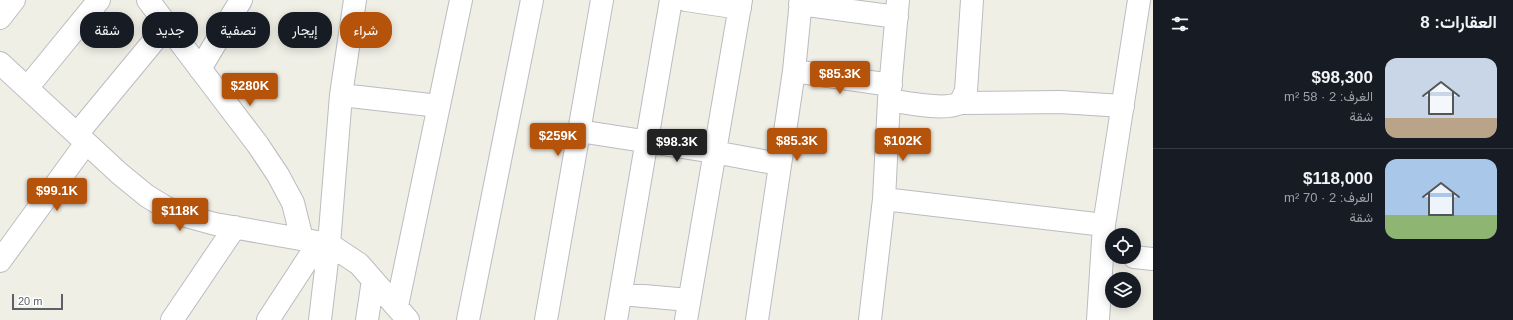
<!DOCTYPE html>
<html lang="ar">
<meta charset="utf-8">
<style>
body{margin:0;font-family:Arial,Vazirmatn,sans-serif;background:#20242c;color:#f1f3f6;direction:rtl;height:100vh;display:flex;flex-direction:column;font-size:15px;white-space:nowrap}
*{box-sizing:border-box;margin:0}
p{font-size:13px;color:#9ea1a6}
.icon{flex:none;width:22px;height:22px;fill:none;stroke:currentColor;stroke-width:2;stroke-linecap:round;stroke-linejoin:round}
.map{position:relative;flex:1;overflow:hidden;direction:ltr}
.drawer{display:flex;flex-direction:column;background:#171b24;width:360px}
.drawer>*{flex:none}
.top-card{position:absolute;left:12px;top:12px;width:380px;height:36px;direction:rtl;display:flex;gap:8px}
.buttons{position:absolute;left:1105px;top:228px;display:grid;gap:8px}
.buttons a{display:grid;place-items:center;width:36px;height:36px;border-radius:50%;background:#171b24;box-shadow:0 2px 10px #0003;font-size:20px}
.scale{position:absolute;left:12px;bottom:10px;width:51px;box-sizing:border-box;padding-left:4px;border:2px solid #5d6066;border-top:0;font-size:11px;line-height:14px;white-space:nowrap;color:#5d6066;-webkit-text-stroke:3px #fff;paint-order:stroke}
.price{position:absolute;translate:-50% -34px;padding:0 9px;border-radius:4px;background:#b45309;color:#fff;font-size:13px;line-height:26px;filter:drop-shadow(0 1px 2px #0008)}
.price::after{content:'';position:absolute;left:50%;top:24px;width:12px;height:9px;margin-left:-6px;background:inherit;clip-path:polygon(0 0,100% 0,50% 100%)}
.price.active{background:#222;color:#fff}
ul{padding:0;list-style:none}
li{display:flex;align-items:center;gap:12px;height:100px;padding:0 16px}
li+li{border-top:1px solid #363941}
li span{display:grid;place-items:center;flex:none;width:112px;height:80px;border-radius:12px;color:#555}
li>.icon{margin-inline-start:auto}
span .icon{width:48px;height:48px;fill:#fffc;stroke-width:1}
li b{font-size:17px}
h2{display:flex;justify-content:space-between;align-items:center;height:48px;padding:0 16px;font-size:17px}
.chip{padding:0 14px;border-radius:16px;background:#171b24;box-shadow:0 2px 10px #0003;font-size:14px;line-height:36px}
.chip.active{background:#b45309;color:#fff}
main{display:flex;flex:1;min-height:0}
.map>svg:first-child{display:block}
.lines{fill:none;stroke-linecap:round;stroke-linejoin:round}
.minor-casing{stroke:#babcc1;stroke-width:24}
.minor{stroke:#fff;stroke-width:22}
</style>
<main>
<section class="drawer">
<h2>العقارات: 8<svg class="icon" aria-label="filters" viewBox="0 0 24 24"><path d="M4 7h16M4 17h16"/><circle cx="9" cy="7" r="2"/><circle cx="15" cy="17" r="2"/></svg></h2>
<ul>
<li><span style="background:linear-gradient(#c9d6e8 75%,#b9a48a 0)"><svg class="icon" aria-label="home" viewBox="0 0 24 24"><path d="M3 11l9-7 9 7M6 9v11h12V9"/></svg></span><div><b>$98,300</b><p>الغرف: 2 · 58 m²</p><p>شقة</p></div></li>
<li><span style="background:linear-gradient(#a9c7e8 70%,#8fb573 0)"><svg class="icon" aria-label="home" viewBox="0 0 24 24"><path d="M3 11l9-7 9 7M6 9v11h12V9"/></svg></span><div><b>$118,000</b><p>الغرف: 2 · 70 m²</p><p>شقة</p></div></li>
</ul>
</section>
<div class="map">
<svg width="1153" height="320" viewBox="0 0 1153 320">
<rect width="100%" height="100%" fill="#f0efe6"/>
<g class="lines">
<defs>
<path id="minor" d="M148,0l110,145 20,30 15,28 9,36
M686,0l54,8
M800,4l97,13
M0,18l14,-18
M0,63l120,111 27,22 18,11 21,9 29,8 114,20 30,20 49,56
M200,69l41,-69
M794,71l97,14
M27,88l72,-88
M341,95l98,11
M889,100c18,3 56,11 71,3l6,-12 6,-91
M960,103l100,-1 63,4
M579,131l135,21 65,12
M77,134l90,-109
M884,199l220,26
M1134,257l19,2
M0,261l86,-118
M621,294l68,6
M397,306l64,-306
M172,320l63,-93
M268,320l51,-78
M320,320l9,-76 12,-149 14,-95
M367,320l6,-40
M468,320l64,-320
M546,320l56,-320
M616,320l55,-320
M686,320l55,-320
M757,320l37,-249 7,-71
M870,320l14,-121 5,-99 9,-100
M1098,320l6,-95 35,-225"/>
</defs>
<!-- minor casing -->
<use href="#minor" class="minor-casing"/>
<!-- minor -->
<use href="#minor" class="minor"/>
</g>
</svg>
<div class="buttons">
<a><svg class="icon" aria-label="locate" viewBox="0 0 24 24"><circle cx="12" cy="12" r="6"/><path d="M12 2v4M12 18v4M2 12h4M18 12h4"/></svg></a>
<a><svg class="icon" aria-label="layers" viewBox="0 0 24 24"><path d="M12 4l9 5-9 5-9-5zM3 14l9 5 9-5"/></svg></a>
</div>
<div class="scale">20 m</div>
<b class="price" style="left:840px;top:95px">$85.3K</b>
<b class="price" style="left:250px;top:107px">$280K</b>
<b class="price" style="left:558px;top:157px">$259K</b>
<b class="price" style="left:797px;top:162px">$85.3K</b>
<b class="price" style="left:903px;top:162px">$102K</b>
<b class="price active" style="left:677px;top:163px">$98.3K</b>
<b class="price" style="left:57px;top:212px">$99.1K</b>
<b class="price" style="left:180px;top:232px">$118K</b>
<div class="top-card">
<a class="chip active">شراء</a>
<a class="chip">إيجار</a>
<a class="chip">تصفية</a>
<a class="chip">جديد</a>
<a class="chip">شقة</a>
</div>
</div>
</main>
